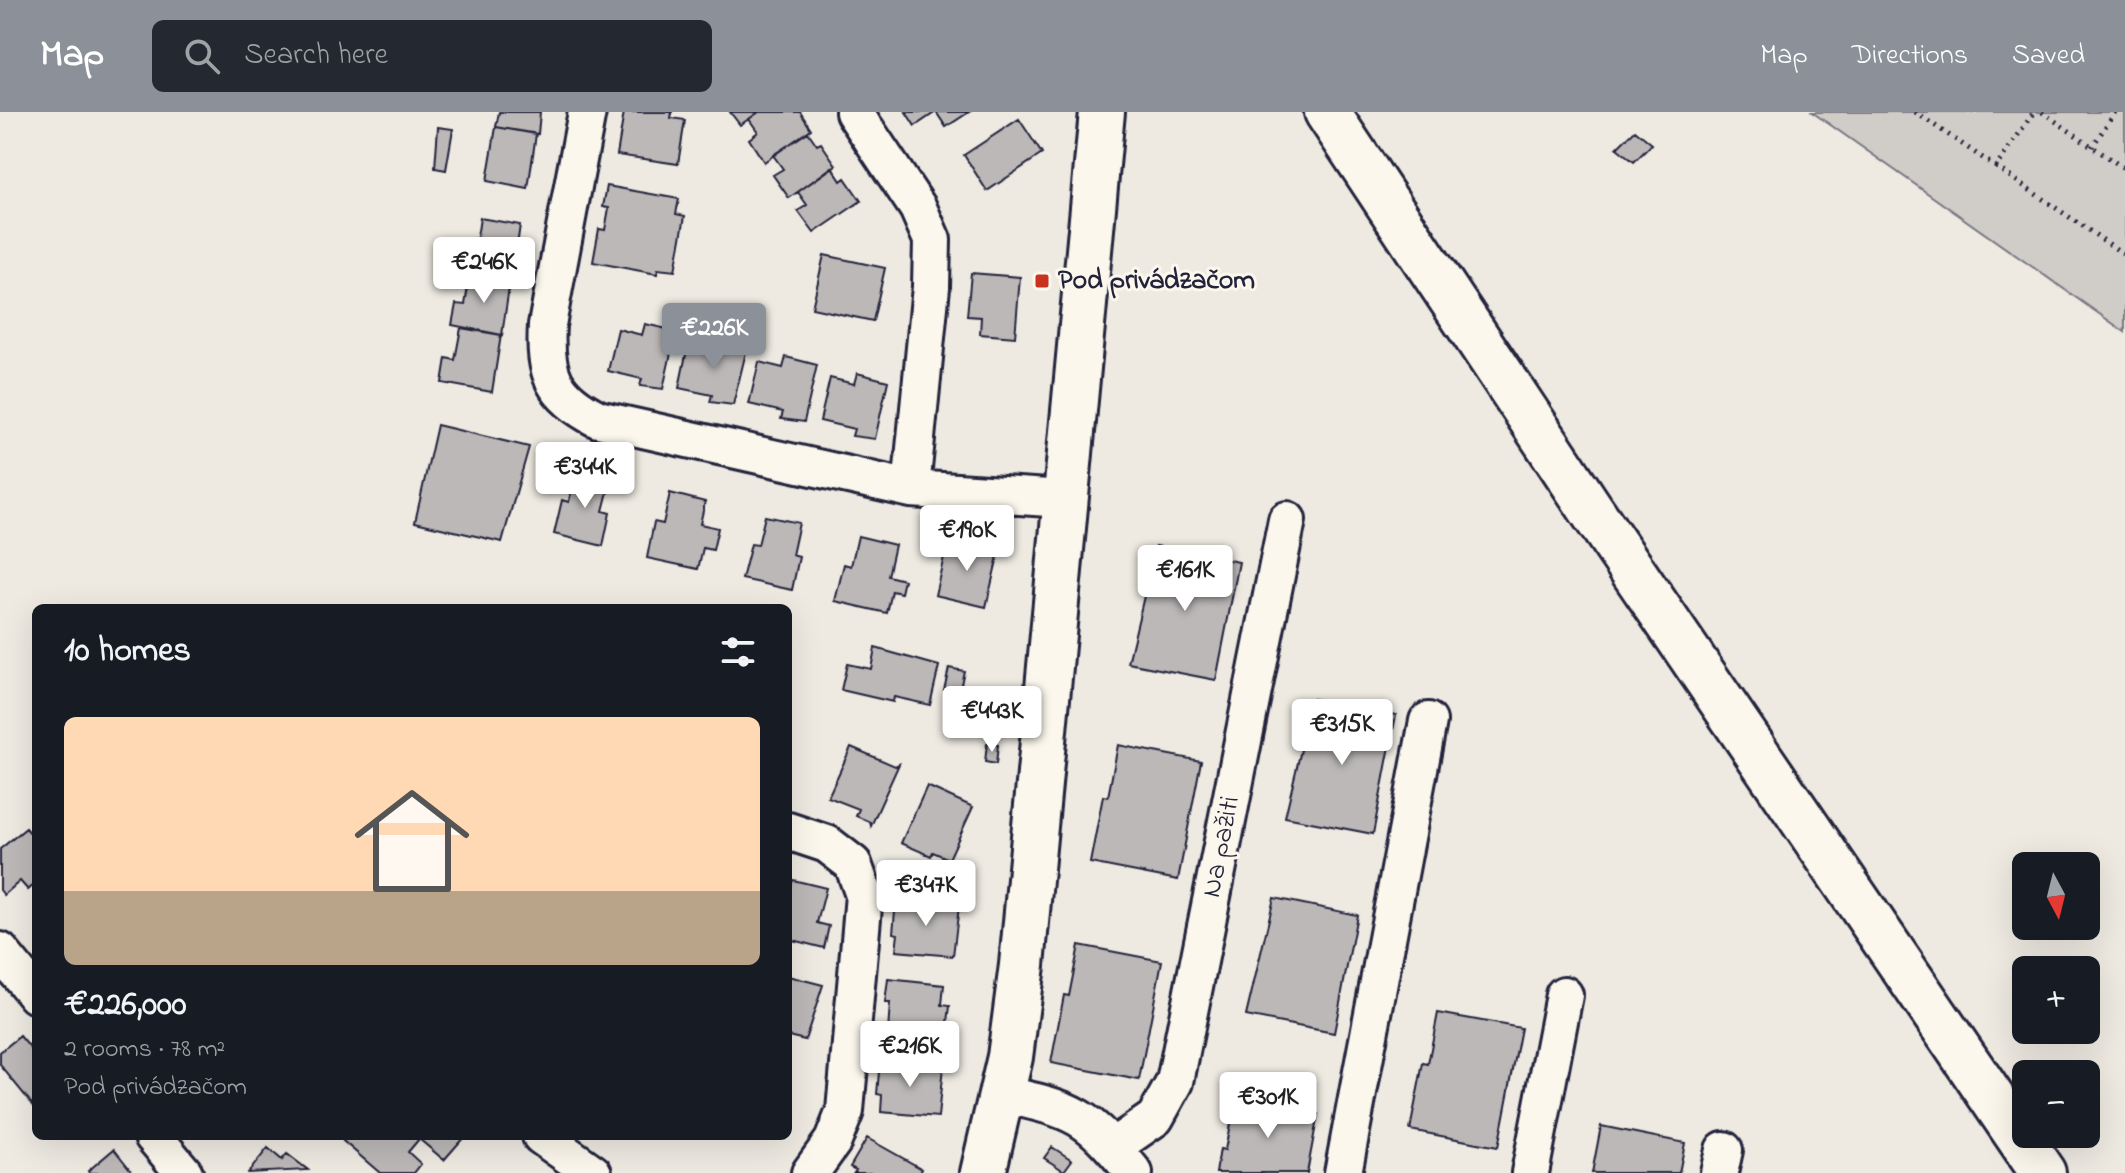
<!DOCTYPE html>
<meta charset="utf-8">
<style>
body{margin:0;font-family:"Indie Flower",sans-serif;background:#242831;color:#f1f3f6;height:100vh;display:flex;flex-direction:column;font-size:30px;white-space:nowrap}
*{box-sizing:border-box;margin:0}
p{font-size:26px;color:#9ea1a6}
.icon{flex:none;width:44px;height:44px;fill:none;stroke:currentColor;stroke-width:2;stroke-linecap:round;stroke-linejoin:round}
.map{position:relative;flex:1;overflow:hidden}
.details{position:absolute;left:32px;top:492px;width:760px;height:536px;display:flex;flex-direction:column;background:#171b24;border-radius:12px;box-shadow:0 8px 32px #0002}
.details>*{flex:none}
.needle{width:52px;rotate:173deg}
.buttons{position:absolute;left:2012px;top:740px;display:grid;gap:16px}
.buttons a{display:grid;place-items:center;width:88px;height:88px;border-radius:12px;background:#171b24;box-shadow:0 8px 32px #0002;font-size:40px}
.price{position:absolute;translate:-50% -68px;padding:0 18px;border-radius:8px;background:#fff;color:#222;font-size:26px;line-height:52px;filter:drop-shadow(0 2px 4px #0008)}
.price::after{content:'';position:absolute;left:50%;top:48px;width:24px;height:18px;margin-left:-12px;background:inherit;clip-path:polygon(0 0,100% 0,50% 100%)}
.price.on{background:#8c9099;color:#fff}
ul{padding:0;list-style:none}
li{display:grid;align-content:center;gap:16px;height:424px;padding:0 32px}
li span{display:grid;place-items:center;height:248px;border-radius:12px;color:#555}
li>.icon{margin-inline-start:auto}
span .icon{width:144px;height:144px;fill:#fffc;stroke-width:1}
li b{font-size:34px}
h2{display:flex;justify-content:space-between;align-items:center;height:96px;padding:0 32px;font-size:34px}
header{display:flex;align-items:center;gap:48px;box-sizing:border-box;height:112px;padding:0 40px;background:#8c9099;color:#fff}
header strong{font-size:38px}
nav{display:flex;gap:44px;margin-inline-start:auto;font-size:28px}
.search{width:560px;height:72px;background:#242831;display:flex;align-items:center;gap:20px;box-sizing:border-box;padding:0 28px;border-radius:12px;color:#9ea1a6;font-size:30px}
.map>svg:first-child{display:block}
.green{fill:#d0cdc9;stroke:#797882;stroke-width:2}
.building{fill:#bcb8b8;stroke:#22223b;stroke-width:2}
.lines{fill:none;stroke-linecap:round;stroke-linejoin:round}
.street-casing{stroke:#22223b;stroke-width:42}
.secondary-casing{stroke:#22223b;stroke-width:50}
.primary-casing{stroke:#22223b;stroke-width:50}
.path{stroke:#22223b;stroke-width:5;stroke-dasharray:2 6;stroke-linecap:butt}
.street{stroke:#fbf7ec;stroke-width:36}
.secondary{stroke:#fbf7ec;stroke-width:44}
.primary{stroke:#fbf7ec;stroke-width:44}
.poi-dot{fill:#c8321e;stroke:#fbf7ec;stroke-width:3}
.labels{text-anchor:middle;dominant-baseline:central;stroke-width:6;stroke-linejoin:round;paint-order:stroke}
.poi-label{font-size:28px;font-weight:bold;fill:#22223b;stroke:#fbf7ec;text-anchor:start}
.street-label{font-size:28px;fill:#22223b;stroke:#fbf7ec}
</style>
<header>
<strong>Map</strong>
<div class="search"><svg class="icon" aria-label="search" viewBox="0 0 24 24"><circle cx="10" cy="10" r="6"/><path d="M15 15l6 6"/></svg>Search here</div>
<nav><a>Map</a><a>Directions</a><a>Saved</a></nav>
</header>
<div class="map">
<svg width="2125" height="1061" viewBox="0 0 2125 1061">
<rect width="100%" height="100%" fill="#eeeae2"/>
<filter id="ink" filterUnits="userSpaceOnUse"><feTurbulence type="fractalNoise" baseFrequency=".0125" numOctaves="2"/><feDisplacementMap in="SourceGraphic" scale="16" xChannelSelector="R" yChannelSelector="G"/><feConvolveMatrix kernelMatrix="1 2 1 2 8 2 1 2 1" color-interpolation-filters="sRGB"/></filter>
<g filter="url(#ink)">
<!-- green -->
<path class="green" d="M1812,0h313v220z"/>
<!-- building -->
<path class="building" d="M499,0h41l-2,22 -42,-7z
M624,0h48l-1,6 14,2 -7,44 -61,-9z
M730,0h29l-19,13z
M759,0h41l11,17 -47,33 -15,-23 9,-7 -9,-13z
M906,0h63l-23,15 -10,-15 -21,14z
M1019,7l23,35 -55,37 -23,-36z
M438,15l15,2 -7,41 -11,-2z
M496,15l40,7 -8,55 -41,-8z
M1635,18l17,14 -18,18 -17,-14z
M808,20l9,13 4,-2 15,22 -47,33 -16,-23 10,-6 -10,-14z
M832,55l9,14 4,-3 16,23 -47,32 -16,-22 9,-6 -9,-13z
M607,74l72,13 -3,15 9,2 -10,55 -17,-2 -1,5 -64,-12 6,-33 6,1 4,-22 -6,-1z
M480,106l40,7 -8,56 -49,-9 5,-23 7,1z
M824,143l61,13 -12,53 -61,-13z
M971,161l49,4 -5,60 -35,-3 1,-17 -14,-1z
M470,162l40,7 -8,54 -50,-10 4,-21 9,1z
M645,212l31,7 -13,58 -23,-3 2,-7 -34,-8 10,-42 24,6z
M461,216l40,7 -9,57 -50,-9 4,-25 9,2z
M715,228l32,8 -14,57 -23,-3 2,-7 -33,-7 9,-43 25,6z
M786,245l31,8 -13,57 -23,-3 2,-7 -34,-8 10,-42 24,6z
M857,261l31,8 -13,58 -23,-3 2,-7 -34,-8 10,-43 24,6z
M437,313l92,22 -27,95 -87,-20z
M576,359l35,9 -8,31 7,2 -7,33 -49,-12 8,-34 7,2z
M670,381l35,9 -5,22 18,4 -5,22 -10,-2 -5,21 -51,-11 7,-36 9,2z
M765,404l34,7 -7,32 7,2 -7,33 -50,-11 9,-35 7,1z
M858,424l37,9 -7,31 16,4 -3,13 -9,-2 -5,22 -52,-12 9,-37 7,2z
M948,428l26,5 1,-5 9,2 -1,6 16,4 -13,55 -51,-12z
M1156,434l83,16 -23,118 -88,-17z
M875,536l64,18 -9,39 -36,-8 -1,5 -52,-12 6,-26 24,5z
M949,556l15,3 -5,22 -15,-3z
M1313,587l83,16 -23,119 -88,-17z
M987,632l11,1 -2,19 -11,-2z
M1118,633l83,16 -23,119 -88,-17 13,-67 5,1z
M851,635l44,19 4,-2 -28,62 -1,-4 -14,-6 3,-7 -31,-12z
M927,674l46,21 -24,52 -16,-7 -2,4 -30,-13z
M26,716l10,12v43l-8,7 -8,-9 -16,14 -4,-5v-41z
M793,768l33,8 -9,35 12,3 -5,22 -36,-9v-45z
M1274,786l83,17 -23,118 -88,-17z
M896,788l63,6 -6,50 -57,-5 2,-17 -5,-1z
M1079,833l83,16 -23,119 -88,-17 13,-68 5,1z
M788,864l35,9 -18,55 -17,-4z
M888,867l56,6 -2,20 8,1 -4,32 -58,-6 2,-29h-5z
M1438,901l83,15 -23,119 -88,-17 13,-67 5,1z
M20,924l16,19v54l-36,-44v-13z
M880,949l63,6 -5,50 -57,-5 1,-17 -5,-1z
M1235,986l83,16 -11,59h-91l4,-24 5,1z
M1601,1014l84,17 -6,30h-87z
M347,1024h118l-21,24 -25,-21 -11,13 13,12 -7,9h-34l-37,-32z
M867,1026l55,31 -2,4h-66l2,-3 -6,-3z
M1052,1035l20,13 -8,11 -20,-13z
M268,1036l14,12 5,-6 21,16 -60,3z
M114,1037l19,24h-44l-1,-2z"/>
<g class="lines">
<defs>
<path id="street" d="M587,0l-40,213c-3,49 6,71 51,94l313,70 153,10
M854,0l64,96 14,32 -1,47 -20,202
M788,719l39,13 26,20 11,31 -19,216 -12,30 -23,32
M0,839l36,44
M1003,982c74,17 83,20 131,79
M153,1024l31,37
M541,1024l52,37
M1113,1035l42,-29 20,-36 112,-562
M1343,1061l85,-452
M1530,1061l34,-178
M1719,1061l5,-23"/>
<path id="secondary" d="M983,1061l27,-116 12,-92 80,-853"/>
<path id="primary" d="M1327,0l265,399 451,662"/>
</defs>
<!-- street casing -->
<use href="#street" class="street-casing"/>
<!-- secondary casing -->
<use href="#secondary" class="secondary-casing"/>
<!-- primary casing -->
<use href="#primary" class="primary-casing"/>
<!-- path -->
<path class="path" d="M1915,0l81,55 38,-55
M2042,0l83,57
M2092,35l23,-35
M1996,55l129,88"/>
<!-- street -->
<use href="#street" class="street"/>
<!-- secondary -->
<use href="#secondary" class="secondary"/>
<!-- primary -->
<use href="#primary" class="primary"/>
</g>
</g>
<!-- markers -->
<rect class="poi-dot" x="1034" y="161" width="16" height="16" rx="4"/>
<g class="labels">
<!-- poi labels -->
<g class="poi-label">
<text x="1058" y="169">Pod privádzačom</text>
</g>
<!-- street labels -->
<g class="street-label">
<text transform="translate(1222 735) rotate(-79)">Na pažiti</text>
</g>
</g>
</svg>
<div class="buttons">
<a><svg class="needle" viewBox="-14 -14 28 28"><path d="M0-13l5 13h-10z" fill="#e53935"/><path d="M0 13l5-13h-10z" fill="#9ea1a6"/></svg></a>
<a>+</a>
<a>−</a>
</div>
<b class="price" style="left:484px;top:193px">€246K</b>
<b class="price on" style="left:714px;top:259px">€226K</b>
<b class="price" style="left:585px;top:398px">€344K</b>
<b class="price" style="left:967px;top:461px">€190K</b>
<b class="price" style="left:1185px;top:501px">€161K</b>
<b class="price" style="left:992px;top:642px">€443K</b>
<b class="price" style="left:1342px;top:655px">€315K</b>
<b class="price" style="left:926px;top:816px">€347K</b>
<b class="price" style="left:910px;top:977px">€216K</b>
<b class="price" style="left:1268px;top:1028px">€301K</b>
<section class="details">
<h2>10 homes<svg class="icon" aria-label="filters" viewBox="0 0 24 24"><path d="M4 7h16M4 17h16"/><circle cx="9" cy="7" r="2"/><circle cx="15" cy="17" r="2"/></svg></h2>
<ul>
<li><span style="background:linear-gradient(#ffd9b3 70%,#b9a48a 0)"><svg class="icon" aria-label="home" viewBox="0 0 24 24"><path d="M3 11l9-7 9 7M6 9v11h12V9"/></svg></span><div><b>€226,000</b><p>2 rooms · 78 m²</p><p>Pod privádzačom</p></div></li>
</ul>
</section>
</div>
